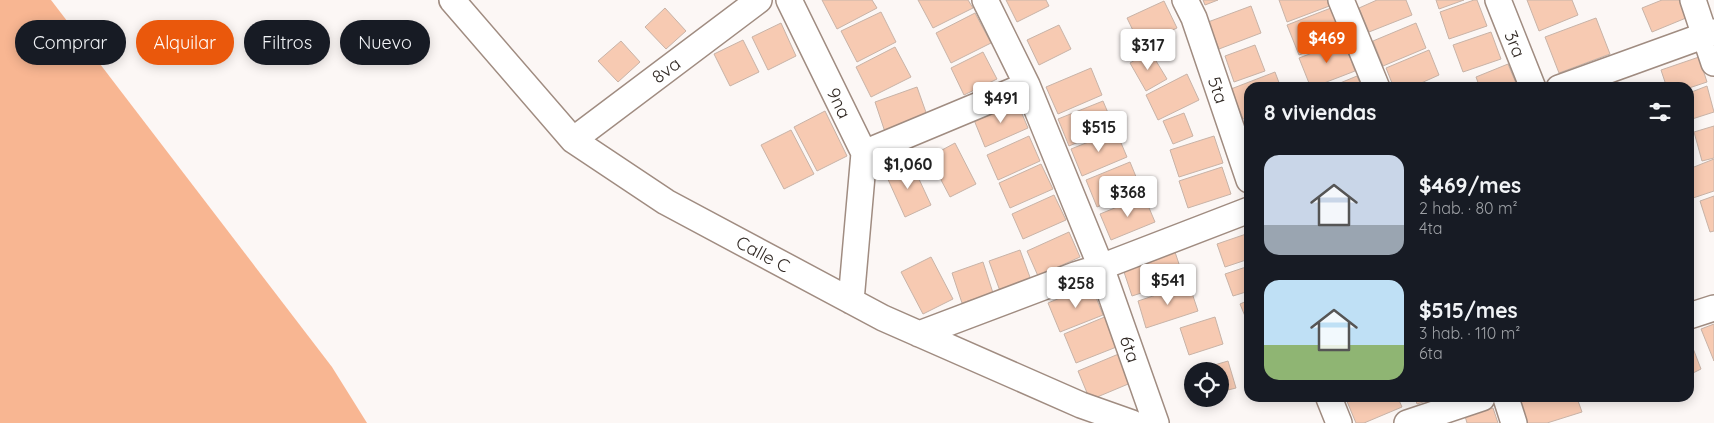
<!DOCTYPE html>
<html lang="es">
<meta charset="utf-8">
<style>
body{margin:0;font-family:Quicksand,sans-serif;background:#242831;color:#f1f3f6;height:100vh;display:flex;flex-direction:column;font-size:19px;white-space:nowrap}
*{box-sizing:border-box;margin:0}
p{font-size:16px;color:#9ea1a6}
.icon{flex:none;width:28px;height:28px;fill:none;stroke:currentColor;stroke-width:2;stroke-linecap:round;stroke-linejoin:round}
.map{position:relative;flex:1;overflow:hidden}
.sheet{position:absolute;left:1244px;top:82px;width:450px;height:320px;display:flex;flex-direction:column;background:#171b24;border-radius:15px;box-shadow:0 2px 12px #0003}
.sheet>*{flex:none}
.guide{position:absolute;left:15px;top:20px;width:475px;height:45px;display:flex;gap:10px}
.fabs{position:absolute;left:1184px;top:362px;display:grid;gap:10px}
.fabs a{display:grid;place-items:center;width:45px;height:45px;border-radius:50%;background:#171b24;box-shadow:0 2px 12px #0003;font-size:25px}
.price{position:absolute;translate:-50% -42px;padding:0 11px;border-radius:5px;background:#fff;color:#222;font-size:16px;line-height:32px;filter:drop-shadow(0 1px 2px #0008)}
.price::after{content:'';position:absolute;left:50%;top:30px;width:15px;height:11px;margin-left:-8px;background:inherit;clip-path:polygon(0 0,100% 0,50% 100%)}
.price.selected{background:#ea580c;color:#fff}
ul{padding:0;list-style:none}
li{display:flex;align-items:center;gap:15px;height:125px;padding:0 20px}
li span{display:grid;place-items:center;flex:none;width:140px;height:100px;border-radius:15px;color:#555}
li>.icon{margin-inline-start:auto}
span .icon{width:60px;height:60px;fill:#fffc;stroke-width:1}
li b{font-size:21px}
h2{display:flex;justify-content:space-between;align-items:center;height:60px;padding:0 20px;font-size:21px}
.chip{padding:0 18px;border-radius:22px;background:#171b24;box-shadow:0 2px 12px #0003;font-size:18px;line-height:45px}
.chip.selected{background:#ea580c;color:#fff}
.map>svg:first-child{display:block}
.green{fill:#f8b692}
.building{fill:#f7cab2;stroke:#c8b3a7}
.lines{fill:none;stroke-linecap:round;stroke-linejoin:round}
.minor-casing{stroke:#a08c81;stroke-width:28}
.minor{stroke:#fff;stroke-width:25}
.labels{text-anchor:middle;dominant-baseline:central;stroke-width:4;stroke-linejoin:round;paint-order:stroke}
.street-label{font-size:18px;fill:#322a25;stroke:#fff}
</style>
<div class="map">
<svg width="1714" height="423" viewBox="0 0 1714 423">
<rect width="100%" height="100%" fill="#fcf7f5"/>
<!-- green -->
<path class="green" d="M0,0h51l281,367 35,56h-367z"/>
<!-- building -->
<path class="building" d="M822,0h50l5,8 -40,21z
M918,0h50l5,8 -40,20z
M1006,0h40l3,6 -32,16z
M1203,0h15l-13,5z
M1279,0h51l2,5 -45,17z
M1377,0h29l6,15 -43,17 -10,-24z
M1436,0h28l-25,9z
M1474,0h3l10,26 -38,13 -9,-27z
M1527,0h45l6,15 -39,16z
M1662,0h17l7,18 -34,14 -10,-24z
M1164,1l13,27 -37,17 -13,-27z
M1251,6l10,27 -42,16 -11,-27z
M665,8l21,23 -20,18 -21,-22z
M1331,8l12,30 -44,17 -12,-30z
M881,12l15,30 -39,20 -16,-31z
M975,13l16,30 -40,20 -15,-30z
M1596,18l14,36 -51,19 -14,-36z
M781,23l15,33 -28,14 -16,-33z
M1416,23l10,25 -43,18 -10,-25z
M1059,25l12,24 -32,16 -12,-25z
M1491,32l10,27 -38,13 -10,-27z
M743,40l16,32 -29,14 -16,-32z
M621,41l19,21 -22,20 -20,-21z
M1344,41l11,30 -44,17 -12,-30z
M1255,45l10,26 -31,11 -9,-26z
M895,47l16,30 -40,20 -15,-30z
M1429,50l10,25 -29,13h-16l-8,-20z
M1150,51l17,28 -21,12 -16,-28z
M983,52l14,27 -33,16 -13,-27z
M1699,57l8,25 -18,6h-22l-6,-18z
M1508,64l10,24h-38l-4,-11z
M1091,68l11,27 -44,19 -12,-27z
M1275,72l6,16h-32v29l-6,2 -12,-30z
M1187,74l12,26 -41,20 -12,-25z
M1357,76l5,12h-34z
M1707,86l7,26 -25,8v-27z
M917,87l11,31 -43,14 -10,-30z
M1103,101l11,26 -45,19 -11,-27z
M1017,102l11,26 -43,19 -11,-27z
M825,111l22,45 -30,15 -23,-44z
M1184,113l9,23 -20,8 -10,-23z
M1714,126v32l-12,3 -8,-29z
M791,130l23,44 -30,15 -23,-44z
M1116,131l11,26 -45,19 -11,-27z
M1029,136l11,25 -42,19 -11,-25z
M1214,136l9,27 -44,14 -9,-27z
M955,143l21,41 -26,13 -21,-40z
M1714,159v32l-21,7 -4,-11v-18z
M1130,162l11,27 -44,18 -11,-27z
M912,164l19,41 -26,12 -19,-42z
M1041,164l12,25 -43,19 -11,-25z
M1222,167l9,27 -43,14 -9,-27z
M1054,195l12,25 -43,19 -11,-25z
M1144,196l11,26 -44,18 -11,-26z
M1714,196v35l-4,1 -10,-31z
M1069,232l11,25 -42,19 -11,-25z
M1249,233v26l-24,8 -8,-23z
M1020,250l11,30 -31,11 -11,-30z
M1175,252l9,27 -52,17 -9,-27z
M931,257l22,42 -30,15 -22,-42z
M983,262l10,31 -31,10 -10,-30z
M1249,266v25l-16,5 -8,-22z
M1189,284l9,27 -52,17 -8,-27z
M1091,285l12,30 -43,17 -12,-29z
M1249,300v26l-9,-22z
M1107,316l12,30 -43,17 -12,-29z
M1215,317l8,27 -34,11 -9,-27z
M1714,324v37l-13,-32z
M1689,338l12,31 -12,6z
M1121,353l12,29 -43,18 -12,-29z
M1228,361l8,27 -16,4v-21h-26z
M1350,398h48l4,9 -38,16h-8l-10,-24z
M1415,398h21l-19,6z
M1519,398h58l5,14 -35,11h-20z
M1493,408l5,15h-31l-2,-7z"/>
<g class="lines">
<defs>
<path id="minor" d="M452,0l121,140 93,62 217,116 198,87 51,18
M789,0l75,153 -13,148
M985,0l42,85 74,182 55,156
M1185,0l9,18 55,162
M1341,0l36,88
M1498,0l35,88
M1693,0l21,63
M1559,88l155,-56
M573,140l186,-140
M864,153l163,-68
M1689,316l25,-8
M919,334l156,-59 26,-8 148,-57
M1329,398l10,25
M1506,398l8,25
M1407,423l75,-25"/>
</defs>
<!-- minor casing -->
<use href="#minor" class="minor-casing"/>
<!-- minor -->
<use href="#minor" class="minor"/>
</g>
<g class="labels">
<!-- street labels -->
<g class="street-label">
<text transform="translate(1515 44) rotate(68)">3ra</text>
<text transform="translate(666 70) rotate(-37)">8va</text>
<text transform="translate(1218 90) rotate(71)">5ta</text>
<text transform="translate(839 103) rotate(64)">9na</text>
<text transform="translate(763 254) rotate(28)">Calle C</text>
<text transform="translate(1130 349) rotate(71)">6ta</text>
</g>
</g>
</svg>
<div class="fabs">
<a><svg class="icon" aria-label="locate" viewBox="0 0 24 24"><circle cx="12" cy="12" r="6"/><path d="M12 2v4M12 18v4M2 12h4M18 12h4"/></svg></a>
</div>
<b class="price selected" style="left:1327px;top:64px">$469</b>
<b class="price" style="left:1148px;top:71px">$317</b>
<b class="price" style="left:1001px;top:124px">$491</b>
<b class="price" style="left:1099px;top:153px">$515</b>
<b class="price" style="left:908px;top:190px">$1,060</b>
<b class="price" style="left:1128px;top:218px">$368</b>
<b class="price" style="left:1168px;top:306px">$541</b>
<b class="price" style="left:1076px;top:309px">$258</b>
<div class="guide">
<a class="chip">Comprar</a>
<a class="chip selected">Alquilar</a>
<a class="chip">Filtros</a>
<a class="chip">Nuevo</a>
</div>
<section class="sheet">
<h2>8 viviendas<svg class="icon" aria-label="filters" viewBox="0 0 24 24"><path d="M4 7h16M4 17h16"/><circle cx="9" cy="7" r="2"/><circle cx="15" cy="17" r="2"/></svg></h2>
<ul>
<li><span style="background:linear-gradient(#c9d6e8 70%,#9aa5b1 0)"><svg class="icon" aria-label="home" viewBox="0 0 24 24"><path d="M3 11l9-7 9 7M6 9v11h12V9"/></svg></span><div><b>$469/mes</b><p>2 hab. · 80 m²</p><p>4ta</p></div></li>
<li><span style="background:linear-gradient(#bfe0f5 65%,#8fb573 0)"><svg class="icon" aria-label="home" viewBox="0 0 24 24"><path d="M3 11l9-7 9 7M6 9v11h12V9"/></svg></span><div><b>$515/mes</b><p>3 hab. · 110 m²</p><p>6ta</p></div></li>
</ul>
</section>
</div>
